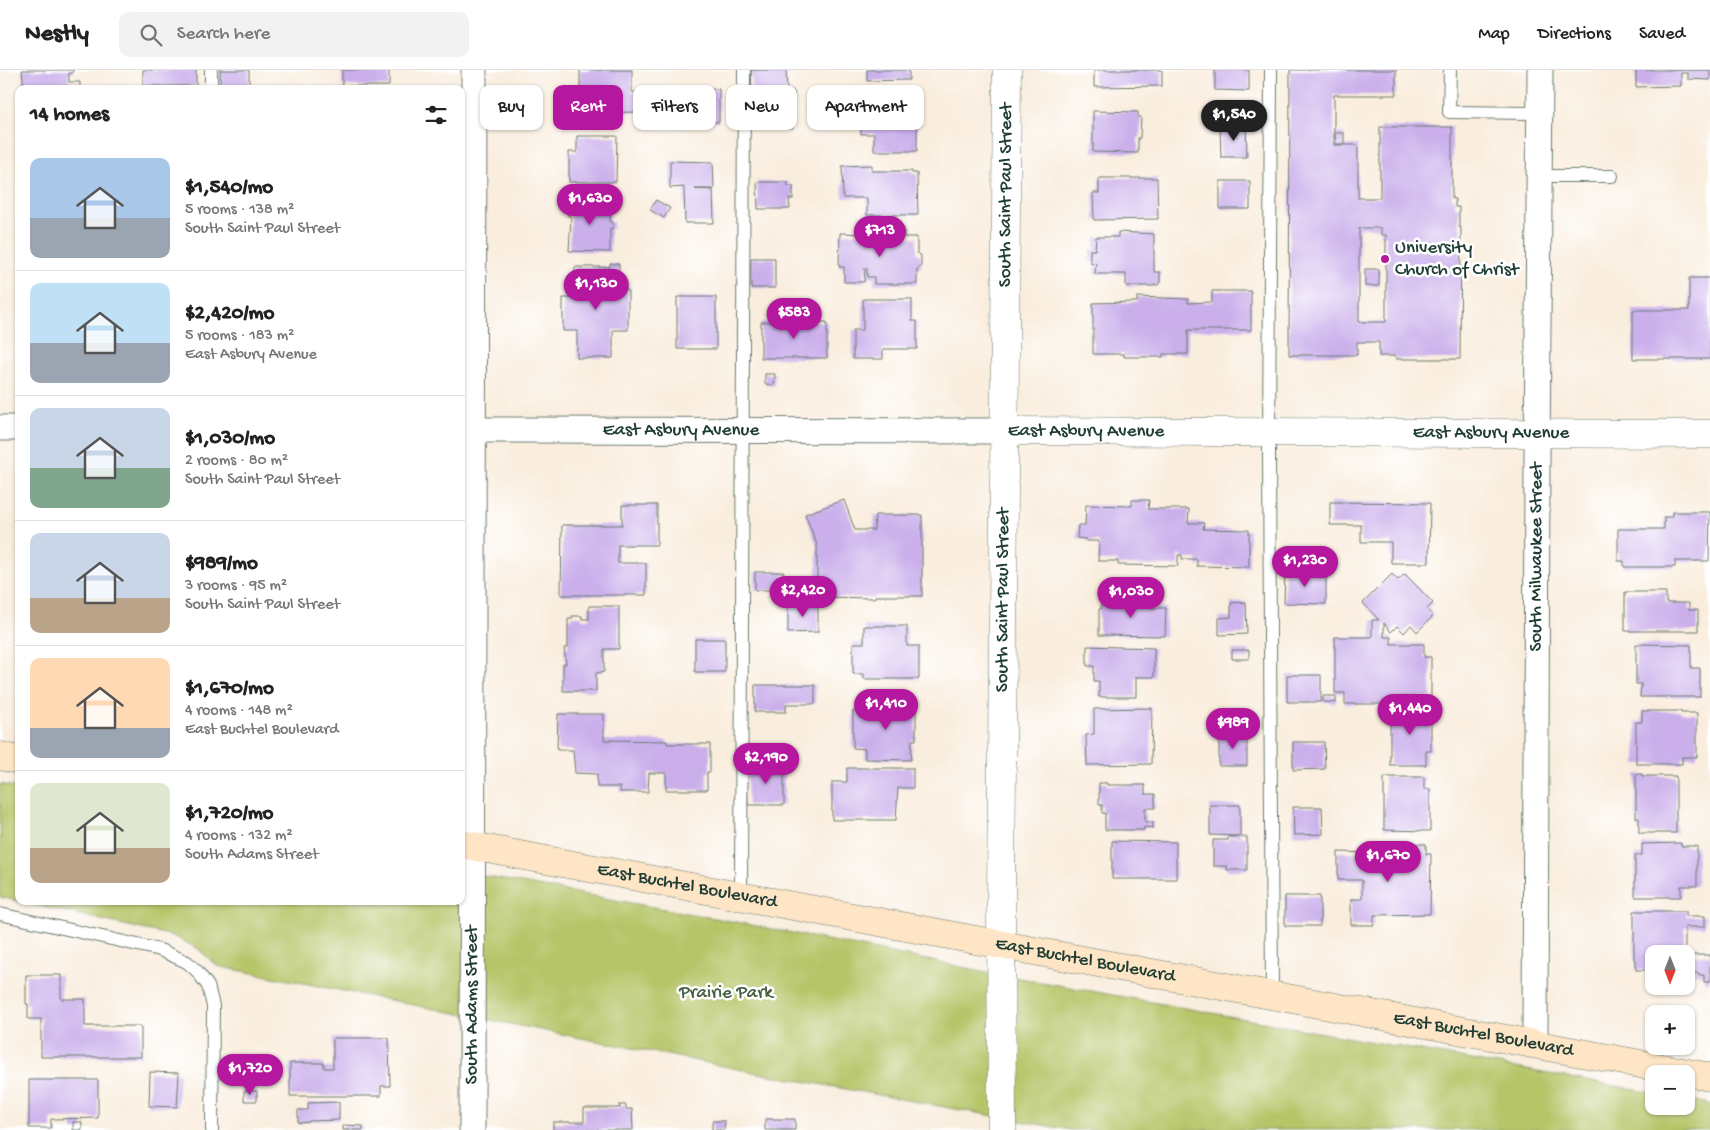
<!DOCTYPE html>
<meta charset="utf-8">
<style>
body{margin:0;font-family:"Gochi Hand",sans-serif;background:#f2f2f2;color:#222;height:100vh;display:flex;flex-direction:column;font-size:19px;white-space:nowrap}
*{box-sizing:border-box;margin:0}
p{font-size:16px;color:#767676}
.icon{flex:none;width:28px;height:28px;fill:none;stroke:currentColor;stroke-width:2;stroke-linecap:round;stroke-linejoin:round}
.map{position:relative;flex:1;overflow:hidden}
.drawer{position:absolute;left:15px;top:15px;width:450px;height:820px;display:flex;flex-direction:column;background:#fff;border-radius:10px;box-shadow:0 1px 4px #0004}
.drawer>*{flex:none}
.banner{position:absolute;left:480px;top:15px;width:475px;height:45px;display:flex;gap:10px}
.needle{width:32px;rotate:180deg}
.fabs{position:absolute;left:1645px;top:875px;display:grid;gap:10px}
.fabs a{display:grid;place-items:center;width:50px;height:50px;border-radius:10px;background:#fff;box-shadow:0 1px 4px #0004;font-size:25px}
.price{position:absolute;translate:-50% -42px;padding:0 11px;border-radius:18px;background:#b5179e;color:#fff;font-size:16px;line-height:32px;filter:drop-shadow(0 1px 2px #0008)}
.price::after{content:'';position:absolute;left:50%;top:30px;width:15px;height:11px;margin-left:-8px;background:inherit;clip-path:polygon(0 0,100% 0,50% 100%)}
.price.active{background:#222;color:#fff}
ul{padding:0;list-style:none}
li{display:flex;align-items:center;gap:15px;height:125px;padding:0 15px}
li+li{border-top:1px solid #e0e0e0}
li span{display:grid;place-items:center;flex:none;width:140px;height:100px;border-radius:10px;color:#555}
li>.icon{margin-inline-start:auto}
span .icon{width:60px;height:60px;fill:#fffc;stroke-width:1}
li b{font-size:21px}
h2{display:flex;justify-content:space-between;align-items:center;height:60px;padding:0 15px;font-size:21px}
.pill{padding:0 18px;border-radius:10px;background:#fff;box-shadow:0 1px 4px #0004;font-size:18px;line-height:45px}
.pill.active{background:#b5179e;color:#fff}
header{display:flex;align-items:center;gap:30px;box-sizing:border-box;height:70px;padding:0 25px;background:#fff;border-bottom:1px solid #e0e0e0}
header strong{font-size:24px}
nav{display:flex;gap:28px;margin-inline-start:auto;font-size:18px}
.search{width:350px;height:45px;background:#f2f2f2;display:flex;align-items:center;gap:12px;box-sizing:border-box;padding:0 18px;border-radius:10px;color:#767676;font-size:19px}
.map>svg:first-child{display:block}
.green{fill:#b6c567;stroke:#6a814e}
.building{fill:#caafeb;fill-rule:evenodd}
.lines{fill:none;stroke-linecap:round;stroke-linejoin:round}
.service-casing{stroke:#6b7b6f;stroke-width:14}
.minor-casing{stroke:#6b7b6f;stroke-width:27}
.tertiary-casing{stroke:#6b7b6f;stroke-width:29}
.secondary-casing{stroke:#6b7b6f;stroke-width:29}
.service{stroke:#fff;stroke-width:12}
.minor{stroke:#fff;stroke-width:25}
.tertiary{stroke:#fff;stroke-width:28}
.secondary{stroke:#fde5c5;stroke-width:28}
.poi-dot{fill:#b5179e;stroke:#fff;stroke-width:2}
.labels{text-anchor:middle;dominant-baseline:central;stroke-width:5;stroke-linejoin:round;paint-order:stroke}
.street-label{font-size:19px;fill:#1f3d34;stroke:#fff}
.poi-label{font-size:19px;fill:#1f3d34;stroke:#fff;text-anchor:start}
.park-label{font-size:19px;fill:#455f41;stroke:#fff}
</style>
<header>
<strong>Nestly</strong>
<div class="search"><svg class="icon" aria-label="search" viewBox="0 0 24 24"><circle cx="10" cy="10" r="6"/><path d="M15 15l6 6"/></svg>Search here</div>
<nav><a>Map</a><a>Directions</a><a>Saved</a></nav>
</header>
<div class="map">
<svg width="1710" height="1060" viewBox="0 0 1710 1060">
<rect width="100%" height="100%" fill="#fff"/>
<filter id="ink" filterUnits="userSpaceOnUse"><feTurbulence type="fractalNoise" baseFrequency=".02" numOctaves="2"/><feDisplacementMap in="SourceGraphic" scale="10" xChannelSelector="R" yChannelSelector="G"/><feConvolveMatrix kernelMatrix="1 2 1 2 8 2 1 2 1" color-interpolation-filters="sRGB"/></filter>
<filter id="wash" filterUnits="userSpaceOnUse"><feTurbulence type="fractalNoise" baseFrequency=".0096" numOctaves="4" result="noise"/><feDisplacementMap in="SourceGraphic" scale="20" xChannelSelector="R" yChannelSelector="G"/><feGaussianBlur stdDeviation="1.12" result="paint"/><feColorMatrix in="noise" values="0 0 0 0 0 0 0 0 0 0 0 0 0 0 0 0 0 1.4 0 .05"/><feComposite in="paint" operator="in"/></filter>
<g filter="url(#wash)">
<rect width="100%" height="100%" fill="#f9eddd"/>
<!-- green -->
<path class="green" d="M0,714l19,4v113h442v-29l275,50 261,52 657,119v13h32v-7l24,5v26h-640l-312,-57 -541,-107 -20,-18 -24,-12 -173,-39z"/>
<g id="blocks">
<!-- building -->
<path class="building" d="M22,0h51v3h-4v9h11v7h-56z
M143,0h53v16h-53z
M220,0h29v19h-29z
M342,0h47v16h-47z
M580,0h52v22h10v20l-78,1v-19l14,-1v-4l2,-1z
M751,0h35l1,21h-35z
M867,0h42v10l-42,1z
M1094,0h68v16l-68,1z
M1215,0h34v21l-34,-1z
M1290,0h106v25h-62v50h24v53h22v-71h72v72h3v8h4v20h2l-1,132h-64v-3h-17v-14h-22v13h-68zM1359,158h22v7h5v87h-27z
M1636,0h74v10l-22,-1v-6h-7v13l-45,1z
M683,19h36v33l-36,-1z
M758,21l36,1 -1,36 -35,-1z
M873,38h44v43h-43v-17h-13v-21h12z
M1093,41l45,1v5h3l-1,21h-2v15l-45,-1z
M1246,56l1,31h-26l-1,-30z
M1335,63h9v11h-8z
M577,66h40l-1,46h-47v-30h8z
M670,91l43,1 1,27h-19l18,1 1,33h-29l-1,-36 -14,1z
M872,95v6h40v2h5l1,42h-51v-17h-24l-1,-32z
M1099,108h58l1,41 -64,1 -1,-27h6z
M1220,111h30v28h-30z
M757,112h31v4h5v13h-4l1,10h-32z
M656,130l14,8 -6,10 -14,-8z
M568,131h42v21h3v7l-3,-1v24l-41,-1 2,-35h-3z
M893,158h11v9h13v16l4,3v11l-4,2v15h-43v-7h-7v-9h-2l-1,14h-20v-15h-5l1,-34 27,1v3h26z
M1118,162l36,2v38h6v10l-2,3h-4v1h-28v-12h-31l1,-11 -6,-1v-12h5l1,-13h22z
M751,188h24v30h-24z
M610,194h9v26h9v40h-15v28h-36v-27h-14v-33h12v-31h35z
M1365,199h14v17h-14z
M1689,208h21v81h-77v-49h56z
M1212,221h39v39h-63v24h-25v3h-39v-3h-31v-51l44,-1v-5l51,2v4l24,-1z
M677,227h39v52h-39z
M863,229h49v22h5v28h-34v10h-30v-29h10z
M761,252h66v36h-66z
M765,304h10l-1,11 -9,-1z
M844,430l11,30h19l1,-15h47v81h-47v2l-58,-1v-52l-12,-31z
M1132,430h17l-1,9h41l-1,14h16l-1,6 46,1v37l-52,-1v-7h-15v-4h-4v11l-60,-1v-4h-20l1,-20h-13v-2l-9,-1 1,-13h7l1,-20 46,1z
M1330,432l100,1 -1,60h-38v-21h-30v-17h-31z
M622,435h35v40h-39v18h28v32h-85l1,-70h60z
M1672,442h38l-1,49h-34v6h-51v-6h-6v-32h46v-12h8z
M755,502h29v18h-29z
M1285,502l41,1v31l-42,-1z
M1392,504l6,6 7,-6 28,29 -6,6 6,7 -16,16 -6,-7 -7,8 -7,-7 -6,6 -7,-9v14h7v7h33v13h7v40h-37v7h-49v-11h-10v-56h37v-17h7l-16,-17z
M1625,522h41v11h23v7h9v21h-73z
M1101,531l51,1 -1,6h15l-1,28 -66,-1v-26h2z
M1246,532l1,32 -28,1v-17l12,-1v-14z
M818,533v29l-30,1v-29z
M589,536h30v43h-15v23l-8,1v18h-33v-27h3l-2,-16h4v-29h4v-3h10v3h7z
M864,556h43v20h12v33h-55v-5h-11v-31h11z
M695,569h30v33h-30z
M1636,574l55,1v23h9v29h-60l1,-13h-5z
M1087,576l67,2v29h-18v20h-37v-16h-5v-15h-7z
M1232,580h17v9h-17z
M1287,605h34v27h-34z
M755,615h60v19h-29v8h-31z
M1323,626h13v7l-13,-1z
M865,633l51,1v36h-4l-1,20 -46,-1v-10l-12,-1v-37l12,1z
M1152,638l-1,56 -64,1 -1,-30 8,-1v-25z
M1390,639h41v42h-5v14h-36z
M1642,641h39v2h16v44h-15v7h-46v-42h6z
M558,644h46v26l63,1v3h43v28h-3v18h-41v-17h-17l-1,19h-28v-5h-23v-13l-22,-1 -2,-23h-16z
M1219,664h28v32h-28z
M1293,672h31l1,27 -32,1z
M747,696h37v39h-36z
M847,698h66v20h-15l-2,32h-64v-38h15z
M1636,704h6v2h34v57h-37v-15h-3z
M1384,707h40v12h6v42l-46,-1z
M1099,713h8v2h38v9h10v14h-10v14h8v6l-9,-1v3h-39v-17h-3v-8h-3z
M1210,735h30v31l-30,-1z
M1293,737h29l1,27 -29,1z
M1228,767h19v33h-20v-4h-14v-26h15z
M1112,771l64,1v37h-64z
M1681,773v3h16v40h-16v11h-46v-42h7v-11z
M1413,774h13v10h5l-1,60 -56,1v10h-23v-26h11v-19h-24v-28l75,2z
M1285,826h35v30h-35z
M1634,841h52v5h19v11h-20v27h-31v16h-18v-10h-2z
M1686,885h24v27h-6v-7h-5v-2h-13z
M26,905h35v24h24v27h56v31h-100v-38h-13v-15h-2z
M333,968h56l1,48h-9v10h-91v-33h34v5h9z
M150,1002l29,1 -2,34 -28,-1z
M29,1010h69v38l-47,1v9h-22z
M244,1021h13v10h-13z
M339,1032v18l-30,1v1l-11,1v-13h10v-7z
M619,1035h7v4h6l1,21h-80v-8h31v-14h36z
M765,1049h30v11h-30z
M712,1051h13l-1,9h-12z
M73,1052h9v8h-9z
M343,1055l20,1v4h-20z"/>
</g>
</g>
<g filter="url(#ink)">
<use href="#blocks" fill-opacity="0" stroke="#6b7b6f" stroke-width="1"/>
<g class="lines">
<defs>
<path id="service" d="M211,0v19
M1271,0l-2,383 3,542
M1450,0l-1,42 91,1
M1539,106h73
M741,826l3,-826
M0,844l160,36 27,12 10,9 11,15 5,20 -1,124"/>
<g id="minor">
<path d="M0,358h19"/>
<path id="s1" d="M461,360l544,1"/>
<path id="s2" d="M1535,975l2,-586 3,-389"/>
<path id="s3" d="M472,1060l2,-1060"/>
</g>
<g id="tertiary">
<path id="s4" d="M1005,361l705,3"/>
<path id="s5" d="M1002,1060l-1,-226 6,-834"/>
</g>
<g id="secondary">
<path d="M0,686l19,4"/>
<path id="s6" d="M461,774l1249,233"/>
</g>
</defs>
<!-- service casing -->
<use href="#service" class="service-casing"/>
<!-- minor casing -->
<use href="#minor" class="minor-casing"/>
<!-- tertiary casing -->
<use href="#tertiary" class="tertiary-casing"/>
<!-- secondary casing -->
<use href="#secondary" class="secondary-casing"/>
<!-- service -->
<use href="#service" class="service"/>
<!-- minor -->
<use href="#minor" class="minor"/>
<!-- tertiary -->
<use href="#tertiary" class="tertiary"/>
<!-- secondary -->
<use href="#secondary" class="secondary"/>
</g>
</g>
<!-- markers -->
<circle class="poi-dot" cx="1385" cy="189" r="5"/>
<g class="labels">
<!-- street labels -->
<g class="street-label">
<text stroke="none"><textPath href="#s5" startOffset="935">South Saint Paul Street</textPath></text>
<text stroke="none"><textPath href="#s1" startOffset="220">East Asbury Avenue</textPath></text>
<text stroke="none"><textPath href="#s4" startOffset="81">East Asbury Avenue</textPath></text>
<text stroke="none"><textPath href="#s4" startOffset="486">East Asbury Avenue</textPath></text>
<text stroke="none"><textPath href="#s2" startOffset="488">South Milwaukee Street</textPath></text>
<text stroke="none"><textPath href="#s5" startOffset="530">South Saint Paul Street</textPath></text>
<text stroke="none"><textPath href="#s6" startOffset="230">East Buchtel Boulevard</textPath></text>
<text stroke="none"><textPath href="#s6" startOffset="635">East Buchtel Boulevard</textPath></text>
<text stroke="none"><textPath href="#s3" startOffset="125">South Adams Street</textPath></text>
<text stroke="none"><textPath href="#s6" startOffset="1040">East Buchtel Boulevard</textPath></text>
</g>
<!-- poi labels -->
<g class="poi-label">
<text x="1395" y="178">University<tspan x="1395" dy="22">Church of Christ</tspan></text>
</g>
<!-- park labels -->
<g class="park-label">
<text x="726" y="923">Prairie Park</text>
</g>
</g>
</svg>
<div class="fabs">
<a><svg class="needle" viewBox="-14 -14 28 28"><path d="M0-13l5 13h-10z" fill="#e53935"/><path d="M0 13l5-13h-10z" fill="#767676"/></svg></a>
<a>+</a>
<a>−</a>
</div>
<b class="price active" style="left:1234px;top:72px">$1,540</b>
<b class="price" style="left:590px;top:156px">$1,630</b>
<b class="price" style="left:880px;top:188px">$713</b>
<b class="price" style="left:596px;top:241px">$1,130</b>
<b class="price" style="left:794px;top:270px">$583</b>
<b class="price" style="left:1305px;top:518px">$1,230</b>
<b class="price" style="left:803px;top:548px">$2,420</b>
<b class="price" style="left:1131px;top:549px">$1,030</b>
<b class="price" style="left:886px;top:661px">$1,410</b>
<b class="price" style="left:1410px;top:666px">$1,440</b>
<b class="price" style="left:1233px;top:680px">$989</b>
<b class="price" style="left:766px;top:715px">$2,190</b>
<b class="price" style="left:1388px;top:813px">$1,670</b>
<b class="price" style="left:250px;top:1026px">$1,720</b>
<div class="banner">
<a class="pill">Buy</a>
<a class="pill active">Rent</a>
<a class="pill">Filters</a>
<a class="pill">New</a>
<a class="pill">Apartment</a>
</div>
<section class="drawer">
<h2>14 homes<svg class="icon" aria-label="filters" viewBox="0 0 24 24"><path d="M4 7h16M4 17h16"/><circle cx="9" cy="7" r="2"/><circle cx="15" cy="17" r="2"/></svg></h2>
<ul>
<li><span style="background:linear-gradient(#a9c7e8 60%,#9aa5b1 0)"><svg class="icon" aria-label="home" viewBox="0 0 24 24"><path d="M3 11l9-7 9 7M6 9v11h12V9"/></svg></span><div><b>$1,540/mo</b><p>5 rooms · 138 m²</p><p>South Saint Paul Street</p></div></li>
<li><span style="background:linear-gradient(#bfe0f5 60%,#9aa5b1 0)"><svg class="icon" aria-label="home" viewBox="0 0 24 24"><path d="M3 11l9-7 9 7M6 9v11h12V9"/></svg></span><div><b>$2,420/mo</b><p>5 rooms · 183 m²</p><p>East Asbury Avenue</p></div></li>
<li><span style="background:linear-gradient(#c9d6e8 60%,#7fa58c 0)"><svg class="icon" aria-label="home" viewBox="0 0 24 24"><path d="M3 11l9-7 9 7M6 9v11h12V9"/></svg></span><div><b>$1,030/mo</b><p>2 rooms · 80 m²</p><p>South Saint Paul Street</p></div></li>
<li><span style="background:linear-gradient(#c9d6e8 65%,#b9a48a 0)"><svg class="icon" aria-label="home" viewBox="0 0 24 24"><path d="M3 11l9-7 9 7M6 9v11h12V9"/></svg></span><div><b>$989/mo</b><p>3 rooms · 95 m²</p><p>South Saint Paul Street</p></div></li>
<li><span style="background:linear-gradient(#ffd9b3 70%,#9aa5b1 0)"><svg class="icon" aria-label="home" viewBox="0 0 24 24"><path d="M3 11l9-7 9 7M6 9v11h12V9"/></svg></span><div><b>$1,670/mo</b><p>4 rooms · 148 m²</p><p>East Buchtel Boulevard</p></div></li>
<li><span style="background:linear-gradient(#dfe7d0 65%,#b9a48a 0)"><svg class="icon" aria-label="home" viewBox="0 0 24 24"><path d="M3 11l9-7 9 7M6 9v11h12V9"/></svg></span><div><b>$1,720/mo</b><p>4 rooms · 132 m²</p><p>South Adams Street</p></div></li>
</ul>
</section>
</div>
